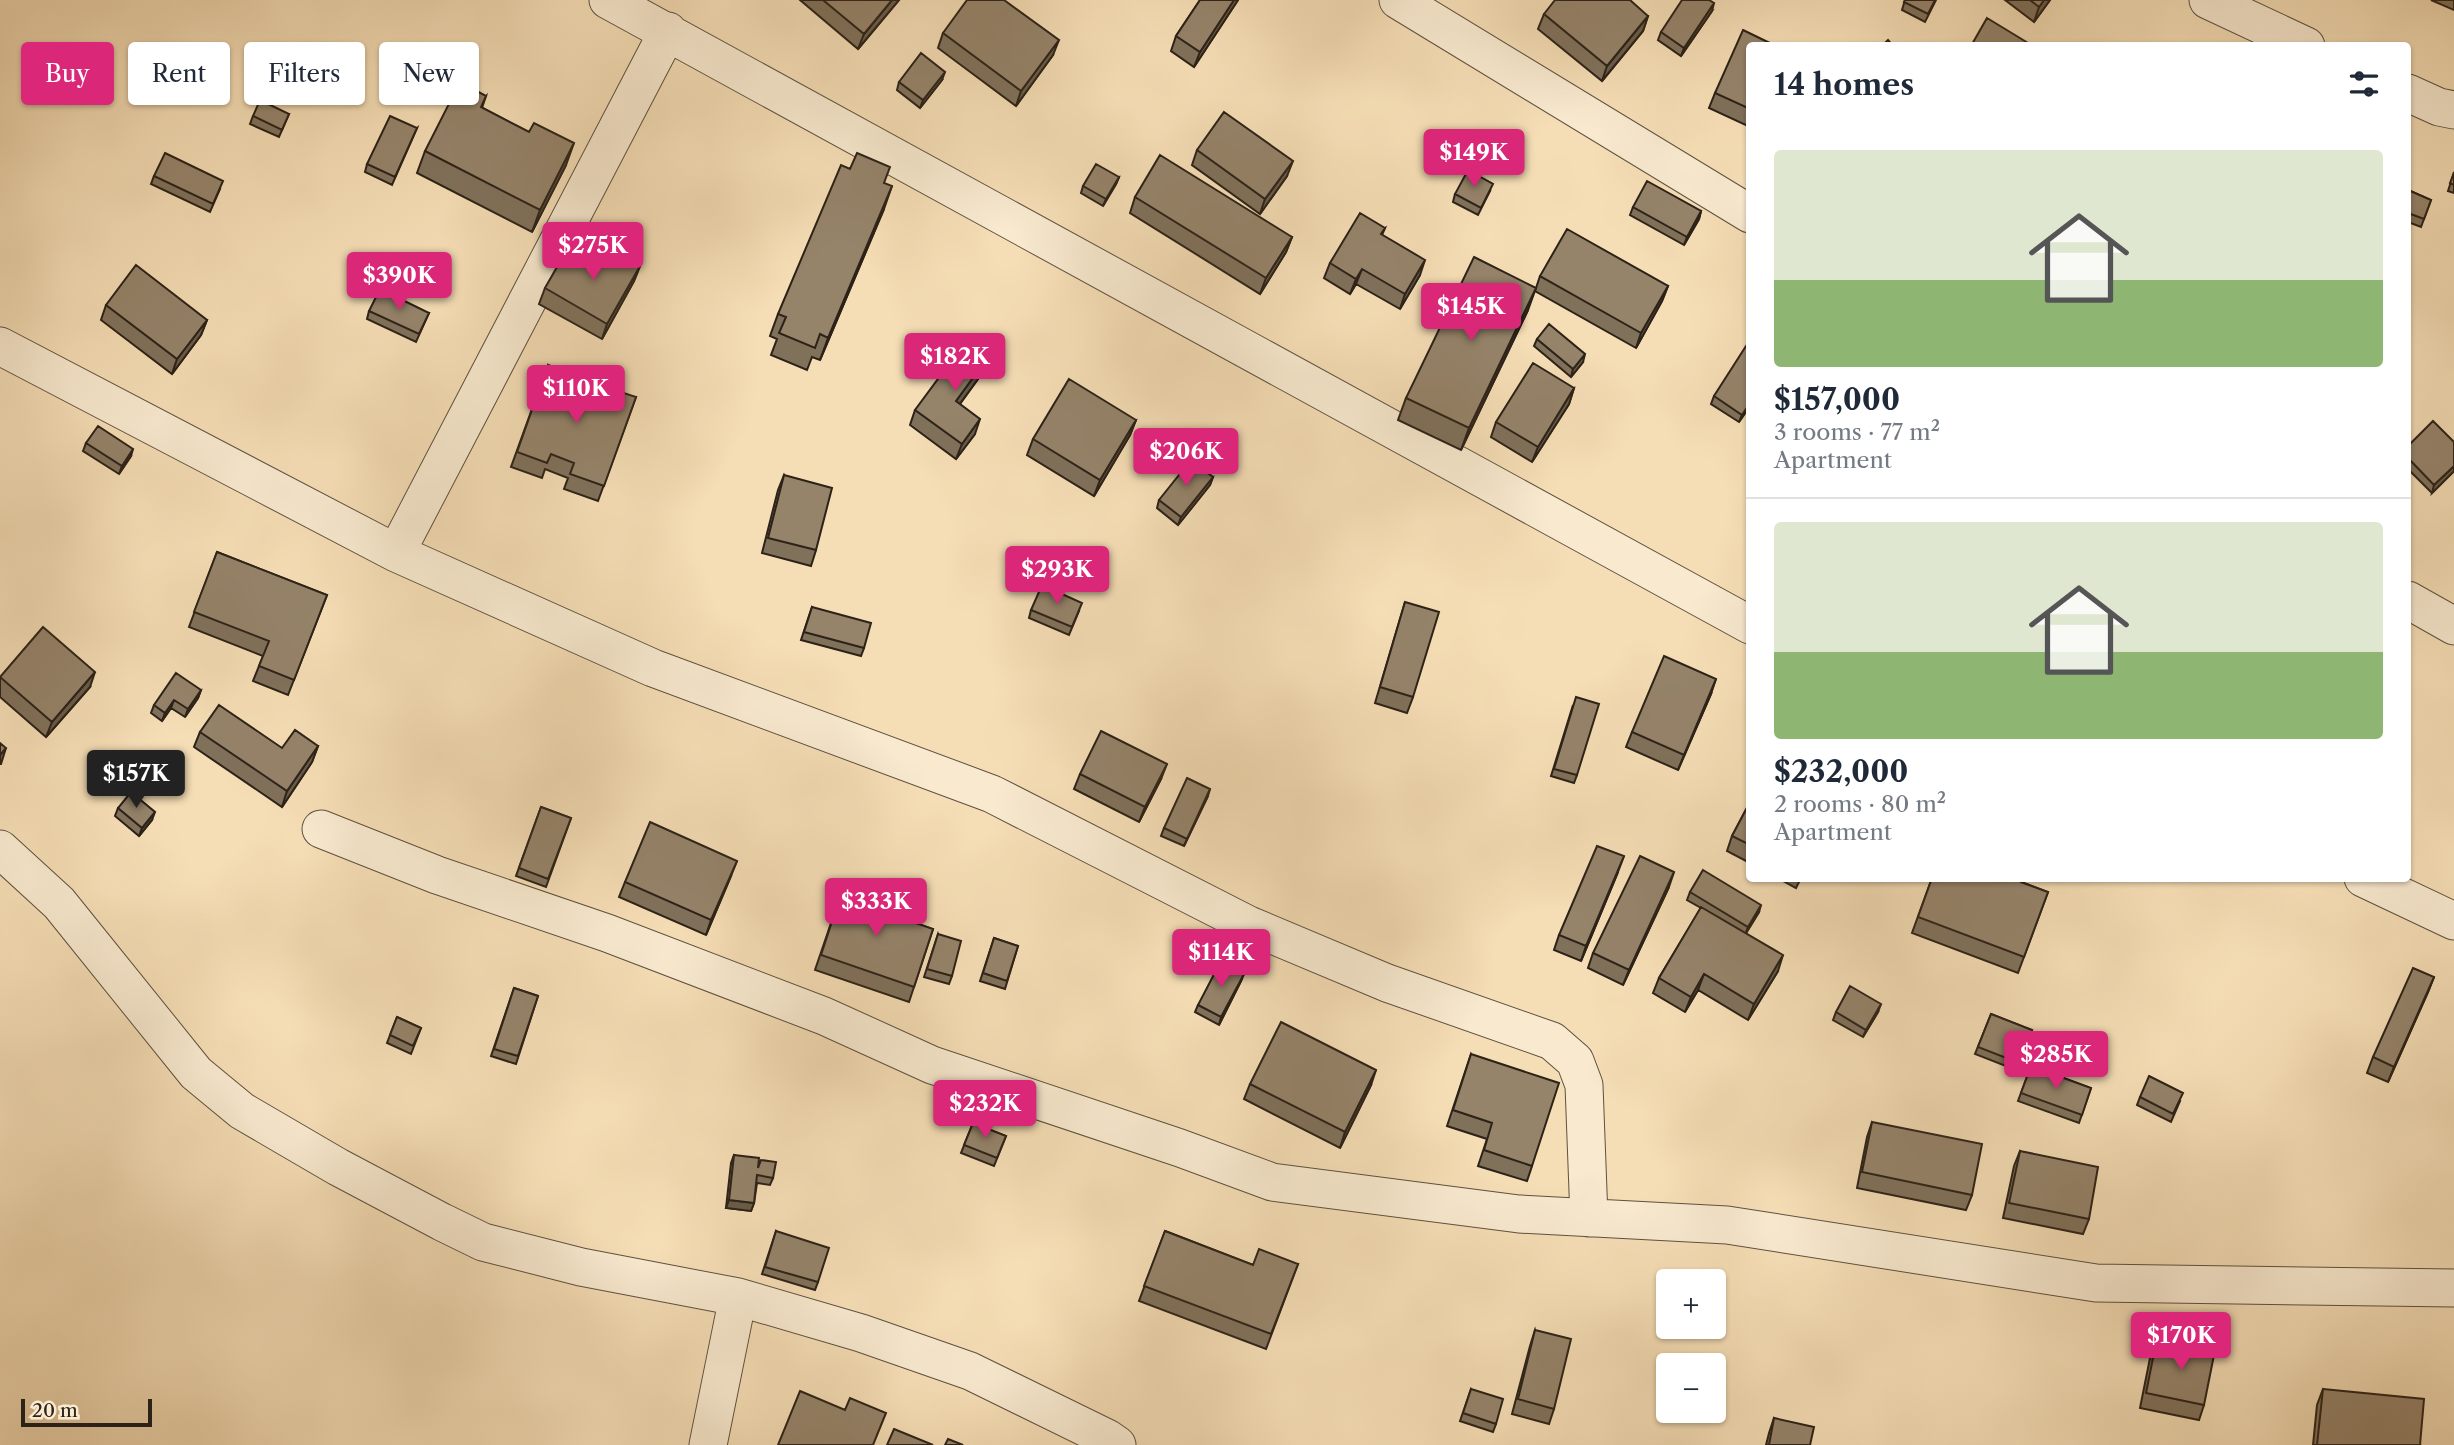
<!DOCTYPE html>
<meta charset="utf-8">
<style>
body{margin:0;font-family:"Libre Caslon Text",serif;background:#f6f6f7;color:#1f2937;height:100vh;display:flex;flex-direction:column;font-size:26px;white-space:nowrap}
*{box-sizing:border-box;margin:0}
p{font-size:23px;color:#747a83}
.icon{flex:none;width:38px;height:38px;fill:none;stroke:currentColor;stroke-width:2;stroke-linecap:round;stroke-linejoin:round}
.map{position:relative;flex:1;overflow:hidden}
.panel{position:absolute;left:1746px;top:42px;width:665px;height:840px;display:flex;flex-direction:column;background:#fff;border-radius:7px;box-shadow:0 2px 5px #0004}
.panel>*{flex:none}
.hud{position:absolute;left:21px;top:42px;width:665px;height:63px;display:flex;gap:14px}
.fabs{position:absolute;left:1656px;top:1269px;display:grid;gap:14px}
.fabs a{display:grid;place-items:center;width:70px;height:70px;border-radius:7px;background:#fff;box-shadow:0 2px 5px #0004;font-size:35px}
.scale{position:absolute;left:21px;bottom:18px;width:131px;box-sizing:border-box;padding-left:7px;border:4px solid #2c2218;border-top:0;font-size:19px;line-height:24px;white-space:nowrap;color:#2c2218;-webkit-text-stroke:5px #f8e9cf;paint-order:stroke}
.price{position:absolute;translate:-50% -60px;padding:0 16px;border-radius:7px;background:#db2777;color:#fff;font-size:23px;line-height:46px;filter:drop-shadow(0 2px 4px #0008)}
.price::after{content:'';position:absolute;left:50%;top:42px;width:21px;height:16px;margin-left:-10px;background:inherit;clip-path:polygon(0 0,100% 0,50% 100%)}
.price.on{background:#222;color:#fff}
ul{padding:0;list-style:none}
li{display:grid;align-content:center;gap:14px;height:371px;padding:0 28px}
li+li{border-top:2px solid #e0e1e3}
li span{display:grid;place-items:center;height:217px;border-radius:7px;color:#555}
li>.icon{margin-inline-start:auto}
span .icon{width:126px;height:126px;fill:#fffc;stroke-width:1}
li b{font-size:30px}
h2{display:flex;justify-content:space-between;align-items:center;height:84px;padding:0 28px;font-size:30px}
.chip{padding:0 24px;border-radius:7px;background:#fff;box-shadow:0 2px 5px #0004;font-size:24px;line-height:63px}
.chip.on{background:#db2777;color:#fff}
.map>svg:first-child{display:block}
.lines{fill:none;stroke-linecap:round;stroke-linejoin:round}
.street-casing{stroke:#5e513f;stroke-width:39}
.street{stroke:#f8e9cf;stroke-width:37}
.wall{fill:#80715b;stroke:#2c2218;stroke-width:2}
.shaded-wall{fill:#685c4a;stroke:#2c2218;stroke-width:2}
.building{fill:#95836a;stroke:#2c2218;stroke-width:2}
</style>
<div class="map">
<svg width="2454" height="1445" viewBox="0 0 2454 1445">
<rect width="100%" height="100%" fill="#f5ddb5"/>
<filter id="stains"><feTurbulence type="fractalNoise" baseFrequency=".00286" numOctaves="4"/><feColorMatrix values="0 0 0 0 .2 0 0 0 0 .09 0 0 0 0 .02 0 0 0 .5 -.17"/></filter>
<radialGradient id="worn" r=".72"><stop offset=".6" stop-color="#630" stop-opacity="0"/><stop offset="1" stop-color="#630" stop-opacity=".3"/></radialGradient>
<g class="lines">
<defs>
<path id="street" d="M608,0l1142,625
M1398,0l352,214
M2208,0l98,46
M2408,93l31,14 15,3
M0,346l396,207 257,115 339,126 257,131 138,58 165,58 23,20 9,24 5,133
M396,553l272,-522
M2408,600l46,26
M321,829l116,46 170,58 217,83 108,49 248,83 92,34 247,32 208,11 369,58 358,5
M0,849l59,54 137,170 46,38 96,56 104,55 41,20 98,25 157,30 123,36 109,38 137,67 10,7
M2363,878l91,43
M708,1445l30,-148"/>
</defs>
<!-- street casing -->
<use href="#street" class="street-casing"/>
<!-- street -->
<use href="#street" class="street"/>
</g>
<!-- wall -->
<path class="wall" d="M800,0h99l-41,49z
M1200,0h38l-44,67 -23,-16 5,-15z
M1905,0h31l-11,22 -23,-12z
M2005,0h45l-16,22z
M2431,0h23v10z
M1712,11l-31,45 -23,-16 3,-8z
M1544,14l104,2 -5,15 -41,50 -64,-52z
M943,33l110,22 -37,51 -78,-58z
M1750,46v81l-41,-19 6,-15z
M63,68l27,10 -9,23 -28,-10z
M942,80l-22,28 -23,-18 2,-8z
M486,96l-4,12 47,24 37,33 -34,67 -115,-59 8,-22z
M289,114l-10,23 -29,-13 3,-8z
M417,128l-25,57 -27,-13 2,-8z
M1197,150l90,26 -27,38 -68,-49z
M2454,172v21l-6,-2z
M154,176l66,13 -10,23 -59,-28z
M1119,177l-3,7 -13,22 -22,-13 2,-7z
M884,183v26l-64,151 -8,-3 -5,13 -36,-15 6,-16 -7,-3 8,-22z
M2408,190l23,10 -10,27 -13,-5z
M1490,191l-12,24 -25,-13 2,-8z
M1135,197l157,40 -6,15 -26,42 -130,-81z
M1633,207l68,4 -2,8 -15,26 -54,-30z
M1385,228l-3,7 38,40 -20,34 -44,-25 -6,10 -26,-16 6,-15z
M604,266h36l-6,15 -32,58 -63,-35 6,-16z
M1540,276l128,10 -6,15 -26,47 -101,-57z
M106,305l101,15 -6,15 -29,39 -71,-54z
M1528,310l-67,140 -63,-30 8,-22z
M369,311l60,2 -13,29 -49,-23z
M1537,339l46,23 -12,15 -37,-31z
M991,353l-5,15 -26,36 15,30 -19,25 -46,-34 5,-15z
M548,365l27,21 25,9 36,2 -38,104 -34,-12 4,-11 -23,-9 -3,9 -31,-11z
M1574,388l-5,16 -37,58 -41,-25 5,-15z
M1714,396l36,10 -11,16 -28,-18z
M1136,420l-6,15 -36,61 -67,-41 6,-16z
M2454,442v29l-22,22 -24,-24v-23z
M86,443l45,13 -12,18 -36,-23z
M784,475l32,75 -5,16 -49,-13 16,-63z
M1213,477l-3,8 -32,40 -21,-17 2,-8z
M217,552l110,43 -39,100 -35,-14 10,-25 -74,-29z
M1405,602l8,95 -6,16 -32,-10z
M812,607l52,41 -3,8 -60,-16z
M1031,610l48,1 -10,24 -40,-17z
M0,677l90,10 -44,50 -46,-40z
M201,690l-3,8 -13,19 -14,-9 -9,13 -11,-8 3,-8z
M1711,694l-33,76 -52,-23 6,-15z
M1573,705l4,70 -3,8 -23,-7z
M200,732l82,16 36,-2 -6,16 -30,45 -88,-60z
M1080,774l81,5 -22,43 -65,-33z
M1208,796l-24,50 -23,-10 3,-8z
M1750,802v61l-23,-12 5,-15z
M541,807l30,11 -25,69 -30,-11z
M118,808l34,12 -13,16 -24,-20z
M1618,872l-37,89 -27,-11 5,-15z
M731,876l-25,59 -87,-38 6,-15z
M1778,878h23l-5,10z
M1932,878l89,4 27,10 -30,81 -106,-40z
M845,882l25,25 63,22 -24,73 -94,-32z
M1669,887l-46,98 -35,-17 5,-15z
M1690,892l69,20 -13,21 32,38 -30,49 -50,-30 -13,22 -32,-19 6,-15 42,-70 -14,-8z
M938,934l14,42 -3,8 -25,-7z
M994,938l24,8 -13,43 -25,-8z
M2434,977l-6,15 -40,90 -21,-9 6,-16z
M1241,981l-22,44 -24,-13 3,-7z
M514,988l24,8 -22,68 -25,-8z
M1836,1012h42l-15,25 -30,-17z
M1991,1014l41,16 -16,40 -41,-16z
M397,1017l24,11 -10,26 -24,-11z
M1471,1054l61,112 -5,15 -49,-15 9,-27 -40,-13z
M2031,1066l60,22 -12,35 -61,-22z
M1250,1084l121,1 -31,63 -96,-49z
M2140,1097l40,4 -9,21 -34,-17z
M1872,1122l100,73 -6,15 -109,-22 10,-51z
M973,1123l33,13 -12,30 -33,-13z
M2020,1151l69,68 -6,15 -80,-16 11,-52z
M734,1155l24,12 15,11 -3,7 -13,-2 -3,20 -3,8 -25,-3 5,-45z
M776,1231l42,51 -3,8 -53,-16z
M1165,1231l88,34 45,-1 -32,85 -127,-48z
M1535,1330l19,79 -5,15 -37,-10 18,-68z
M2157,1338l47,67 -5,15 -59,-12 11,-55z
M1471,1389l25,35 -3,8 -33,-11z
M2323,1389l97,56h-107l4,-40z
M1774,1418l36,27h-44l3,-12z"/>
<!-- shaded-wall -->
<path class="shaded-wall" d="M892,0h7l-41,49 6,-15z
M1234,0h4l-44,67 6,-15z
M2044,0h6l-16,22 5,-15z
M1714,3l-2,8 -31,45 3,-8z
M1648,16l-5,15 -41,50 5,-15z
M1059,40l-6,15 -37,51 5,-15z
M945,72l-3,8 -22,28 3,-8z
M574,143l-8,22 -34,67 8,-22z
M1293,161l-6,15 -27,38 5,-15z
M1119,177l-3,7 -13,22 3,-7z
M892,186l-8,23 -64,151 8,-22z
M1701,211l-2,8 -15,26 3,-8z
M1292,237l-6,15 -26,42 6,-16z
M1425,260l-5,15 -20,34 5,-15z
M640,266l-6,15 -32,58 5,-15z
M1362,269l-6,15 -6,10 6,-15z
M1668,286l-6,15 -26,47 5,-15z
M1536,288l-8,22 -67,140 8,-22z
M207,320l-6,15 -29,39 5,-15z
M991,353l-5,15 -35,48 5,-15z
M1585,354l-2,8 -12,15 2,-8z
M1574,388l-5,16 -37,58 6,-15z
M1750,403v3l-11,16 3,-7z
M980,419l-5,15 -19,25 6,-15z
M1136,420l-6,15 -36,61 6,-16z
M133,449l-2,7 -12,18 3,-8z
M2454,466v5l-22,22 2,-8z
M1213,477l-3,8 -32,40 3,-8z
M95,672l-5,15 -44,50 6,-15z
M1716,679l-5,15 -33,76 6,-15z
M201,690l-3,8 -13,19 3,-8z
M174,700l-3,8 -9,13 3,-8z
M318,746l-6,16 -30,45 5,-16z
M6,748l-5,16h-1v-9z
M1167,764l-6,15 -22,43 6,-15z
M1210,789l-2,7 -24,50 3,-7z
M155,812l-3,8 -13,16 3,-8z
M1624,856l-6,16 -37,89 5,-15z
M737,861l-6,15 -25,59 5,-15z
M1674,872l-5,15 -46,98 6,-15z
M1761,905l-2,7 -14,23 3,-8z
M1783,955l-5,16 -30,49 6,-16z
M1244,974l-3,7 -22,44 2,-8z
M1704,974l-6,16 -13,22 6,-15z
M2434,977l-6,15 -40,90 6,-15z
M1881,1004l-3,8 -15,25 3,-7z
M1376,1070l-5,15 -31,63 5,-16z
M729,1200l25,3 -3,8 -25,-3z"/>
<!-- building -->
<path class="building" d="M823,0h69l-28,34z
M967,0h37l55,40 -38,51 -78,-58z
M1200,0h34l-34,52 -24,-16z
M1555,0h75l18,16 -41,50 -63,-52z
M1682,0h27l5,3 -30,45 -23,-16z
M1905,0h30l-7,14 -24,-12z
M2030,0h14l-5,7z
M1987,18l46,28h-62z
M1743,30l33,16h-26v63l-35,-16z
M1888,40l5,6h-11z
M921,53l24,19 -22,28 -24,-18z
M63,68l27,10 -6,15 -28,-10z
M460,82l26,14 -5,11 48,25 5,-9 40,20 -34,67 -115,-59z
M260,100l29,14 -7,16 -29,-14z
M1224,112l69,49 -28,38 -68,-49z
M390,116l27,12 -22,49 -28,-13z
M165,153l58,28 -10,23 -59,-28z
M857,153l33,14 -6,16 8,3 -64,152 -8,-4 -5,14 -36,-15 7,-16 -8,-3 63,-149 9,4z
M1160,155l132,82 -26,41 -131,-81z
M1096,164l23,13 -13,22 -23,-13z
M1468,170l25,14 -12,24 -26,-14z
M2454,173v12l-4,-2z
M1647,181l54,30 -14,26 -54,-30z
M2408,190l23,10 -7,19 -16,-6z
M1360,213l25,15 -4,6 44,26 -20,34 -43,-25 -6,10 -26,-16z
M1567,229l101,57 -27,47 -101,-57z
M569,246l35,20 8,-15 28,15 -33,58 -62,-36z
M1474,257l62,31 -67,140 -63,-30z
M136,265l71,55 -30,39 -71,-54z
M380,289l49,24 -10,21 -50,-23z
M1549,324l36,30 -12,15 -36,-30z
M969,337l22,16 -35,48 24,18 -18,25 -47,-34z
M1746,346l4,2v55l-8,12 -28,-19z
M1533,363l41,25 -36,59 -42,-25z
M548,365l30,10 -4,10 26,10 3,-9 33,11 -32,89 -34,-12 4,-11 -23,-9 -4,9 -30,-11z
M1069,379l67,41 -36,60 -67,-41z
M2433,421l21,21v24l-20,19 -26,-27v-12z
M98,426l35,23 -11,17 -36,-23z
M1191,460l22,17 -32,40 -22,-17z
M784,475l48,13 -16,62 -48,-12z
M217,552l110,43 -33,85 -35,-14 10,-25 -75,-29z
M1042,585l40,18 -10,24 -41,-17z
M1405,602l34,10 -26,85 -33,-10z
M812,607l59,16 -7,25 -60,-16z
M43,627l52,45 -43,50 -52,-45z
M1664,656l52,23 -32,76 -52,-23z
M176,673l25,17 -13,19 -14,-9 -9,13 -11,-8z
M1576,697l23,7 -22,71 -23,-6z
M219,705l63,43 13,-18 23,16 -31,45 -87,-59z
M1101,731l66,33 -22,43 -65,-33z
M0,743l6,5 -6,7z
M1187,778l23,11 -23,50 -23,-11z
M131,792l24,20 -13,16 -24,-20z
M1750,802v43l-18,-9z
M541,807l30,11 -23,61 -29,-11z
M650,822l87,39 -26,59 -86,-38z
M1597,846l27,10 -38,90 -27,-11z
M1640,856l34,16 -45,98 -36,-17z
M1703,870l58,35 -13,22 -58,-35z
M1932,878h90l-1,4 27,10 -24,65 -106,-40z
M845,882l30,11 -5,14 63,22 -19,58 -93,-32z
M1701,907l82,48 -29,49 -50,-30 -13,23 -32,-19z
M938,934l23,7 -9,35 -25,-7z
M994,938l24,8 -11,35 -24,-8z
M1221,961l23,13 -23,43 -23,-12z
M2413,968l21,9 -40,90 -21,-10z
M1850,986l31,18 -15,26 -30,-18z
M514,988l24,8 -20,60 -24,-7z
M1991,1014l41,16 -13,33 -41,-16z
M397,1017l24,11 -8,18 -23,-11z
M1281,1022l95,48 -31,62 -95,-48z
M1471,1054l88,29 -27,83 -48,-16 8,-27 -39,-13z
M2031,1066l60,22 -9,27 -61,-22z
M2149,1076l34,17 -10,21 -33,-17z
M1872,1122l110,22 -10,51 -110,-23z
M973,1123l33,13 -9,22 -33,-13z
M2020,1151l78,16 -9,52 -80,-16z
M734,1155l25,3 -1,10 3,-8 15,2 -3,16 -16,-3 -3,28 -25,-3z
M776,1231l53,17 -11,34 -53,-15z
M1165,1231l88,34 6,-16 39,15 -27,70 -127,-48z
M1535,1330l36,9 -17,70 -36,-10z
M2157,1338l58,12 -11,55 -58,-12z
M1471,1389l32,10 -7,25 -33,-11z
M2323,1389l101,10 -4,46h-103z
M800,1391l45,19 5,-12 36,15 -13,32h-95z
M1774,1418l40,9 -4,18h-41z
M894,1429l39,16h-46z
M948,1439l15,6h-18z"/>
<rect width="100%" height="100%" filter="url(#stains)"/>
<rect width="100%" height="100%" fill="url(#worn)"/>
</svg>
<div class="fabs">
<a>+</a>
<a>−</a>
</div>
<div class="scale">20 m</div>
<b class="price" style="left:1474px;top:189px">$149K</b>
<b class="price" style="left:593px;top:282px">$275K</b>
<b class="price" style="left:399px;top:312px">$390K</b>
<b class="price" style="left:1471px;top:343px">$145K</b>
<b class="price" style="left:955px;top:393px">$182K</b>
<b class="price" style="left:576px;top:425px">$110K</b>
<b class="price" style="left:1186px;top:488px">$206K</b>
<b class="price" style="left:1057px;top:606px">$293K</b>
<b class="price on" style="left:136px;top:810px">$157K</b>
<b class="price" style="left:876px;top:938px">$333K</b>
<b class="price" style="left:1221px;top:989px">$114K</b>
<b class="price" style="left:2056px;top:1091px">$285K</b>
<b class="price" style="left:985px;top:1140px">$232K</b>
<b class="price" style="left:2181px;top:1372px">$170K</b>
<div class="hud">
<a class="chip on">Buy</a>
<a class="chip">Rent</a>
<a class="chip">Filters</a>
<a class="chip">New</a>
</div>
<section class="panel">
<h2>14 homes<svg class="icon" aria-label="filters" viewBox="0 0 24 24"><path d="M4 7h16M4 17h16"/><circle cx="9" cy="7" r="2"/><circle cx="15" cy="17" r="2"/></svg></h2>
<ul>
<li><span style="background:linear-gradient(#dfe7d0 60%,#8fb573 0)"><svg class="icon" aria-label="home" viewBox="0 0 24 24"><path d="M3 11l9-7 9 7M6 9v11h12V9"/></svg></span><div><b>$157,000</b><p>3 rooms · 77 m²</p><p>Apartment</p></div></li>
<li><span style="background:linear-gradient(#dfe7d0 60%,#8fb573 0)"><svg class="icon" aria-label="home" viewBox="0 0 24 24"><path d="M3 11l9-7 9 7M6 9v11h12V9"/></svg></span><div><b>$232,000</b><p>2 rooms · 80 m²</p><p>Apartment</p></div></li>
</ul>
</section>
</div>
